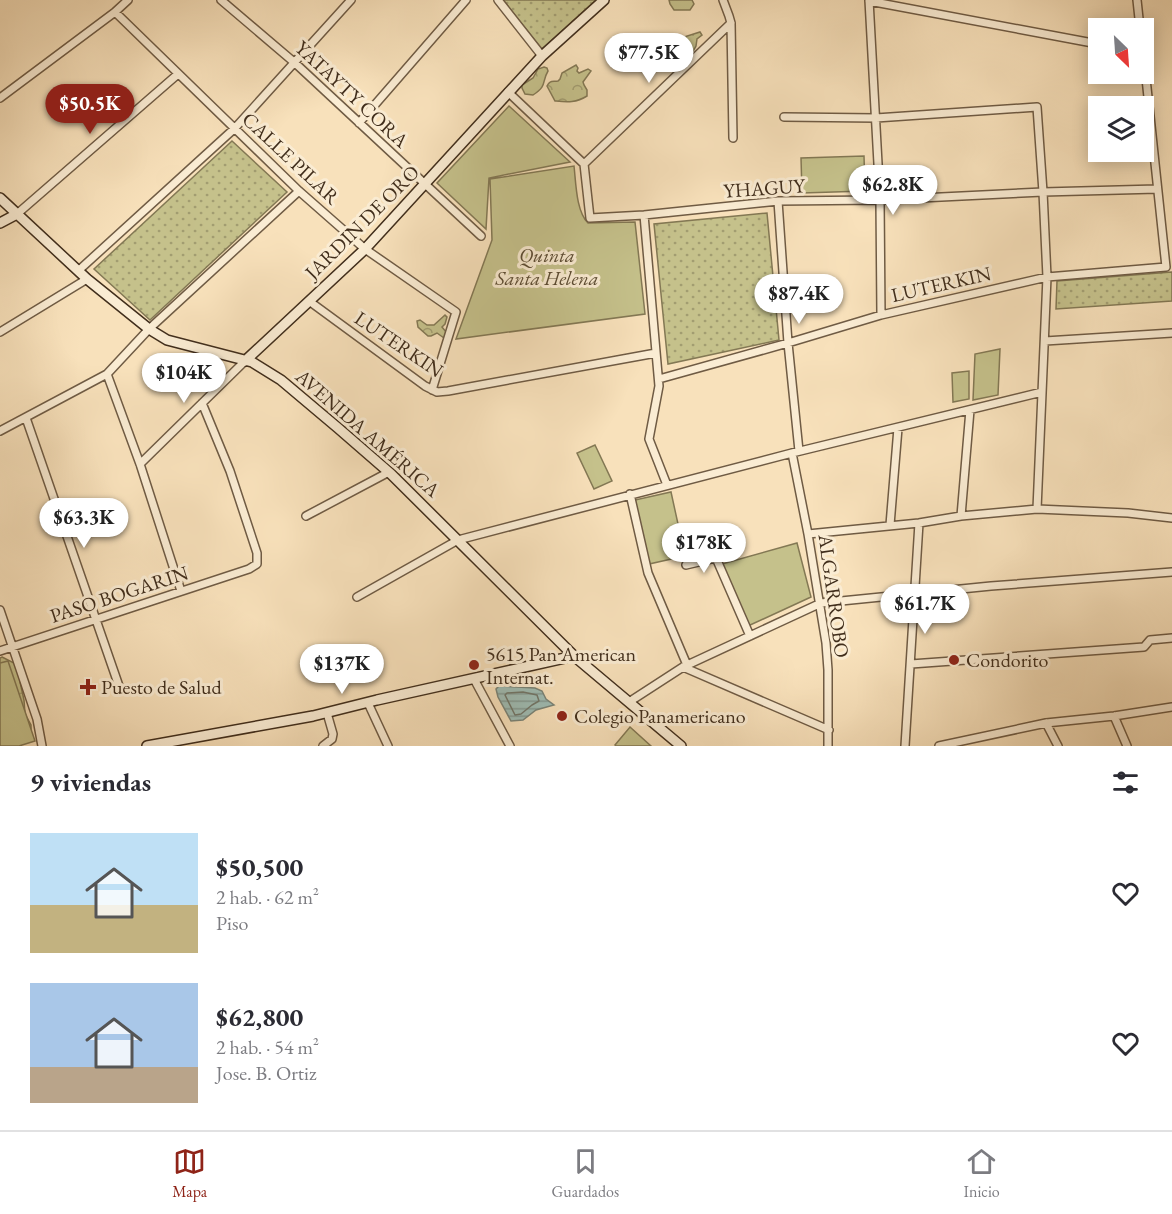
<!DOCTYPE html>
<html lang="es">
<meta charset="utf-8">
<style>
body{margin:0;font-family:"EB Garamond",serif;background:#f2f2f3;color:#2b2b33;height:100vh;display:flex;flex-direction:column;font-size:22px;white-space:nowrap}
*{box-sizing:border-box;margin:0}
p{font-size:20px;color:#7c7c81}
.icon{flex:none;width:33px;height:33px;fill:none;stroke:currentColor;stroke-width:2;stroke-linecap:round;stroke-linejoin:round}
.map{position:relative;height:746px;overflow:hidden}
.side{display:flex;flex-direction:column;background:#fff;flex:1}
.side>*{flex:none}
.needle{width:39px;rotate:155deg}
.buttons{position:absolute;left:1088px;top:18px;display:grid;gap:12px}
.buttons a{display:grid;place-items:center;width:66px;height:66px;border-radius:0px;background:#fff;box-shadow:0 3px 15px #0003;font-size:30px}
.price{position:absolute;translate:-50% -51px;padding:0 14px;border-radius:21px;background:#fff;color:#222;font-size:20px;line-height:39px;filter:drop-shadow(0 2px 3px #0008)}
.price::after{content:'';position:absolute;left:50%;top:36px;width:18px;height:14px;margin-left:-9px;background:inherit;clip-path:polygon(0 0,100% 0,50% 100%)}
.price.current{background:#8f2418;color:#fff}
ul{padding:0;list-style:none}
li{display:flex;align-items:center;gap:18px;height:150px;padding:0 30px}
li span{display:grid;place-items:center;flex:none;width:168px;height:120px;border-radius:0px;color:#555}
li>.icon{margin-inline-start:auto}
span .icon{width:72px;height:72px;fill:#fffc;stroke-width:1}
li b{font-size:26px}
h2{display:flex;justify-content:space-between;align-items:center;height:72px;padding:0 30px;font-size:26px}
.tab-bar{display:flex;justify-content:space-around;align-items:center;height:84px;border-top:2px solid #e1e1e2;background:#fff;font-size:16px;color:#7c7c81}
.tab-bar a{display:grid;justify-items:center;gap:3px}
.tab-bar .current{color:#8f2418}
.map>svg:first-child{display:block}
.grass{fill:url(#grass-dots);stroke:#837854;stroke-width:1.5}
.forest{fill:url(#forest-crowns);stroke:#837854;stroke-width:1.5}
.green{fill:#c5c18b;stroke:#837854;stroke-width:1.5}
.water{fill:url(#water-rules);stroke:#798377;stroke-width:1.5}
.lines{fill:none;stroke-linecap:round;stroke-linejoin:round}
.shore{stroke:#707568;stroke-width:1.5}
.street-casing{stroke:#6f5b44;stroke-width:10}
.secondary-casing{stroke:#412e1c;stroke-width:12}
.street{stroke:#faecd3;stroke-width:7}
.secondary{stroke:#faecd3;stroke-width:9}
.poi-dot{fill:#8f2418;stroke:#faecd3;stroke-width:2}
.labels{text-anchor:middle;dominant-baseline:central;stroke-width:6;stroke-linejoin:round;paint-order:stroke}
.street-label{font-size:20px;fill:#412e1c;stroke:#faecd3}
.park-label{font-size:20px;font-style:italic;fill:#5b4b32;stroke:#faecd3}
.poi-label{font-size:20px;fill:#412e1c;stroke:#faecd3;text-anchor:start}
</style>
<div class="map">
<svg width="1172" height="746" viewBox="0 0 1172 746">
<defs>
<pattern id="grass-dots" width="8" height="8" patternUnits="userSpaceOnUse" patternTransform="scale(1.5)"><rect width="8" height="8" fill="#c5c18b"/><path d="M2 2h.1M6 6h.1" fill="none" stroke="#a29d71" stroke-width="1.8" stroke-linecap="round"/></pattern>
<pattern id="forest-crowns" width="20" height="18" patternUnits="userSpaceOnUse" patternTransform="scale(1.5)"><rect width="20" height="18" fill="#c5c18b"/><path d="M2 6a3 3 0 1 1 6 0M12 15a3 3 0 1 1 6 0" fill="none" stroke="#a29d71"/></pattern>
<pattern id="water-rules" width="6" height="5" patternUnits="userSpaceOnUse" patternTransform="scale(1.5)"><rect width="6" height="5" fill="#9ebcb4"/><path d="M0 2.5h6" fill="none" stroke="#829992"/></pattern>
</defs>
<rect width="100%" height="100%" fill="#f8e1bb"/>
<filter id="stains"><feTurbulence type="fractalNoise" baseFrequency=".00333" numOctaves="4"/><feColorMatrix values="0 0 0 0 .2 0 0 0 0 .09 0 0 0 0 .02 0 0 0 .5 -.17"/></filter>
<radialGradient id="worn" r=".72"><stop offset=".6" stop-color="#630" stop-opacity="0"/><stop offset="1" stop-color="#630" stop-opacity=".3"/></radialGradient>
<!-- grass -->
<path class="grass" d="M503,0h93l-54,49z
M232,141l55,51 -137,128 -56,-51z
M767,213l12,127 -111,24 -14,-140z
M1172,272v29l-116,8 1,-28z"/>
<!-- forest -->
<path class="forest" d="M669,0h23l2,4 -4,6h-16l-4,-6z
M700,32l2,3 -5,4 -1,7 -4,7 -9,-9 1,-7z
M576,65l2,3 -1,3 2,2 9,-4 3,2 -8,11 1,3 3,5v6c-11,7 -20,6 -32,5l-8,-15c3,-6 5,-4 11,-5l2,-2 2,-6z
M544,67l3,1 1,3c-7,12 0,14 -15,24l-8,-1 -3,-6v-3l11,-7 5,-9z
M445,315l2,2 -2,7 -3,3 5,6 -3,5 -7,-5 -6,3h-3l-10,-9 -1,-6 3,-1 7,5h7z
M2,657l12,6 6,12v7l4,18 1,14 6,11v7l-31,-28v-46z"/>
<!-- green -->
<path class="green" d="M509,106l61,56 -81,16 -3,51 -49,-46z
M864,156l1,35 -63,2 -1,-35z
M574,166c2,17 2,45 14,57l47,-1 10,92 -189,25 36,-99 -2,-61z
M1000,349l-2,46 -25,5 2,-46z
M969,371v28l-16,3 -1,-29z
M595,445l17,36 -18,8 -17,-36z
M671,492l14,64 -36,8 -14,-64z
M797,543l14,54 -63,29 -26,-62z
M8,661l27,80 -16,5h-19v-83z
M630,727l21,19h-35l-1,-1z"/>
<!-- water -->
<path class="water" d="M499,686l36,2 7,3 4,8 8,6 -18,5 -13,10 -12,1 -13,-24 -2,-8z"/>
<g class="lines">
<!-- shore -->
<path class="shore" d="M523,692l14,3 2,6 -7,4 -11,9 -6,1 -10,-20 2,-2z"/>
<defs>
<path id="street" d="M221,0l74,63 186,173
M498,0l44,56
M723,0l6,16 2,7 2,115
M869,0l11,200 1,115
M1137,0l3,28
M869,1l229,43
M115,12l184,179 66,58 91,63 -24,78
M508,92l76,72 6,54 54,-3 134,-14 102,-1 163,-8 114,-3
M0,98l115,-86 13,-12
M784,117l92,1 161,-11 6,85 4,85 -10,232
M359,123l107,-123
M584,164l147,-141
M778,201l10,142 11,108
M17,214l161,-140
M644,215l15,171 -10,53 18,46
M78,271l157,-143 116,-128
M309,301l116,85 12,6 11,-1 208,-38
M0,332l87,-53
M1045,341l127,-8
M107,374l33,90 41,127
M659,379l129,-36 93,-28 166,-38 119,-10 -23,-217
M26,418l94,271
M0,431l107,-57 42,-45 150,-138
M792,453l16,81 18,109 2,27v76
M140,464l105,-103
M630,494l18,79 39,92
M306,516l83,-44
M961,516l9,-106
M890,525l8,-97
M808,534l111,-11 42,-7 76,-7 91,4 44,5
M686,565l30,-7 34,78
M357,597l101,-57 334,-87 250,-61
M0,610l37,109 5,27
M0,651l249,-82 8,-5v-11l-27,-82 -28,-68
M911,664l233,-17 6,-7 22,-2
M683,667l146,63
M474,679l36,67
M629,702l54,-35 138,-64 170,-17 181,-14
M368,703l20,43
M1114,716l13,30
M1046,723l12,23
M323,746l9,-7 1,-5 -6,-21
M905,746l14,-223
M939,746l107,-23 68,-7 58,-9"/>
<path id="secondary" d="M0,198l87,81 62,50 18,11 85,22 29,18 57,48 53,46 183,182 107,90
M0,223l17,-9
M245,361l120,-112 177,-193 62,-56
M147,746l166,-30 64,-16 197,-44"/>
</defs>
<!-- street casing -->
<use href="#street" class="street-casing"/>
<!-- secondary casing -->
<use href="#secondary" class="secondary-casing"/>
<!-- street -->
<use href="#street" class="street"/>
<!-- secondary -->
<use href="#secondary" class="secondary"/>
</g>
<!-- markers -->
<g class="poi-dot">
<circle cx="954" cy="660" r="6"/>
<circle cx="474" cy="665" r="6"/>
<path d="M85 678h6v6h6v6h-6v6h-6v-6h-6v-6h6z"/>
<circle cx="562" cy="716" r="6"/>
</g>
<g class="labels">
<!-- street labels -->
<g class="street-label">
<text transform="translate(352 94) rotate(43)">YATAYTY CORA</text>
<text transform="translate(291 158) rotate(43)">CALLE PILAR</text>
<text transform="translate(764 188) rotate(-4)">YHAGUY</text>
<text transform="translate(362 222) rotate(-45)">JARDIN DE ORO</text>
<text transform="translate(941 284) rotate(-13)">LUTERKIN</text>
<text transform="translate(399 344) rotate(34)">LUTERKIN</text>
<text transform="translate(368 433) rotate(41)">AVENIDA AMÉRICA</text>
<text transform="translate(119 594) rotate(-18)">PASO BOGARIN</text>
<text transform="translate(834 596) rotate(82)">ALGARROBO</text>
</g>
<!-- park labels -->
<g class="park-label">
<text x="547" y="255">Quinta<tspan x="547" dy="23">Santa Helena</tspan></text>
</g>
<!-- poi labels -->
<g class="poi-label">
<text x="486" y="654">5615 Pan American<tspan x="486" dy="23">Internat.</tspan></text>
<text x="966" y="660">Condorito</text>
<text x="101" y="687">Puesto de Salud</text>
<text x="574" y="716">Colegio Panamericano</text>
</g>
</g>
<rect width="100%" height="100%" filter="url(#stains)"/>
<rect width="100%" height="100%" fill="url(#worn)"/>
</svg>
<div class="buttons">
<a><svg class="needle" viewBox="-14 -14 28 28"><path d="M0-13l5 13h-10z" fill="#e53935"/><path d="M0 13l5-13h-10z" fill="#7c7c81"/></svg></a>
<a><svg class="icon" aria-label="layers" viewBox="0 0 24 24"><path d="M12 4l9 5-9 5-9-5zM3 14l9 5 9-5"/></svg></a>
</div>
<b class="price" style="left:649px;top:84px">$77.5K</b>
<b class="price current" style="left:90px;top:135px">$50.5K</b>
<b class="price" style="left:893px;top:216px">$62.8K</b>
<b class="price" style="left:799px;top:325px">$87.4K</b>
<b class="price" style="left:184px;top:404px">$104K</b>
<b class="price" style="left:84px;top:549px">$63.3K</b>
<b class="price" style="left:704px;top:574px">$178K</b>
<b class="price" style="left:925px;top:635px">$61.7K</b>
<b class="price" style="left:342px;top:695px">$137K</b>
</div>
<section class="side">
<h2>9 viviendas<svg class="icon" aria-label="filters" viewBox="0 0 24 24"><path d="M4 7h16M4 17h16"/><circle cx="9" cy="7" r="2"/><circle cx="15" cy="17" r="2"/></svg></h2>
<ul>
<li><span style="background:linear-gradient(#bfe0f5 60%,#c2b280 0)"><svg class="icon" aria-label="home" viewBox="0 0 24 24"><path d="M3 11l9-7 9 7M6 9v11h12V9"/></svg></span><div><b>$50,500</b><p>2 hab. · 62 m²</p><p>Piso</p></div><svg class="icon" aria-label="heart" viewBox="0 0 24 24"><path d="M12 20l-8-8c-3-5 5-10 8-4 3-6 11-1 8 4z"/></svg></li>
<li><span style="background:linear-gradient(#a9c7e8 70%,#b9a48a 0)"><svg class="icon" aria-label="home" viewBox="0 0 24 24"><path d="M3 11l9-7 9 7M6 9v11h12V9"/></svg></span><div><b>$62,800</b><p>2 hab. · 54 m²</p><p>Jose. B. Ortiz</p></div><svg class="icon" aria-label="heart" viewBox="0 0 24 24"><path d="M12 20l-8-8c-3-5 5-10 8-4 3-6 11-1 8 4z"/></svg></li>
</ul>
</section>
<nav class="tab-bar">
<a class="current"><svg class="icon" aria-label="map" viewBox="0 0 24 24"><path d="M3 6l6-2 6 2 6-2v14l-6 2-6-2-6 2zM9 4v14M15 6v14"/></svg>Mapa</a>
<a><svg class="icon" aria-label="saved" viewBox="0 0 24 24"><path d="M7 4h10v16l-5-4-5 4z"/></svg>Guardados</a>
<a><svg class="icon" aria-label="home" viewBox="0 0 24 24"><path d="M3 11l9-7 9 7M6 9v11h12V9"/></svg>Inicio</a>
</nav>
